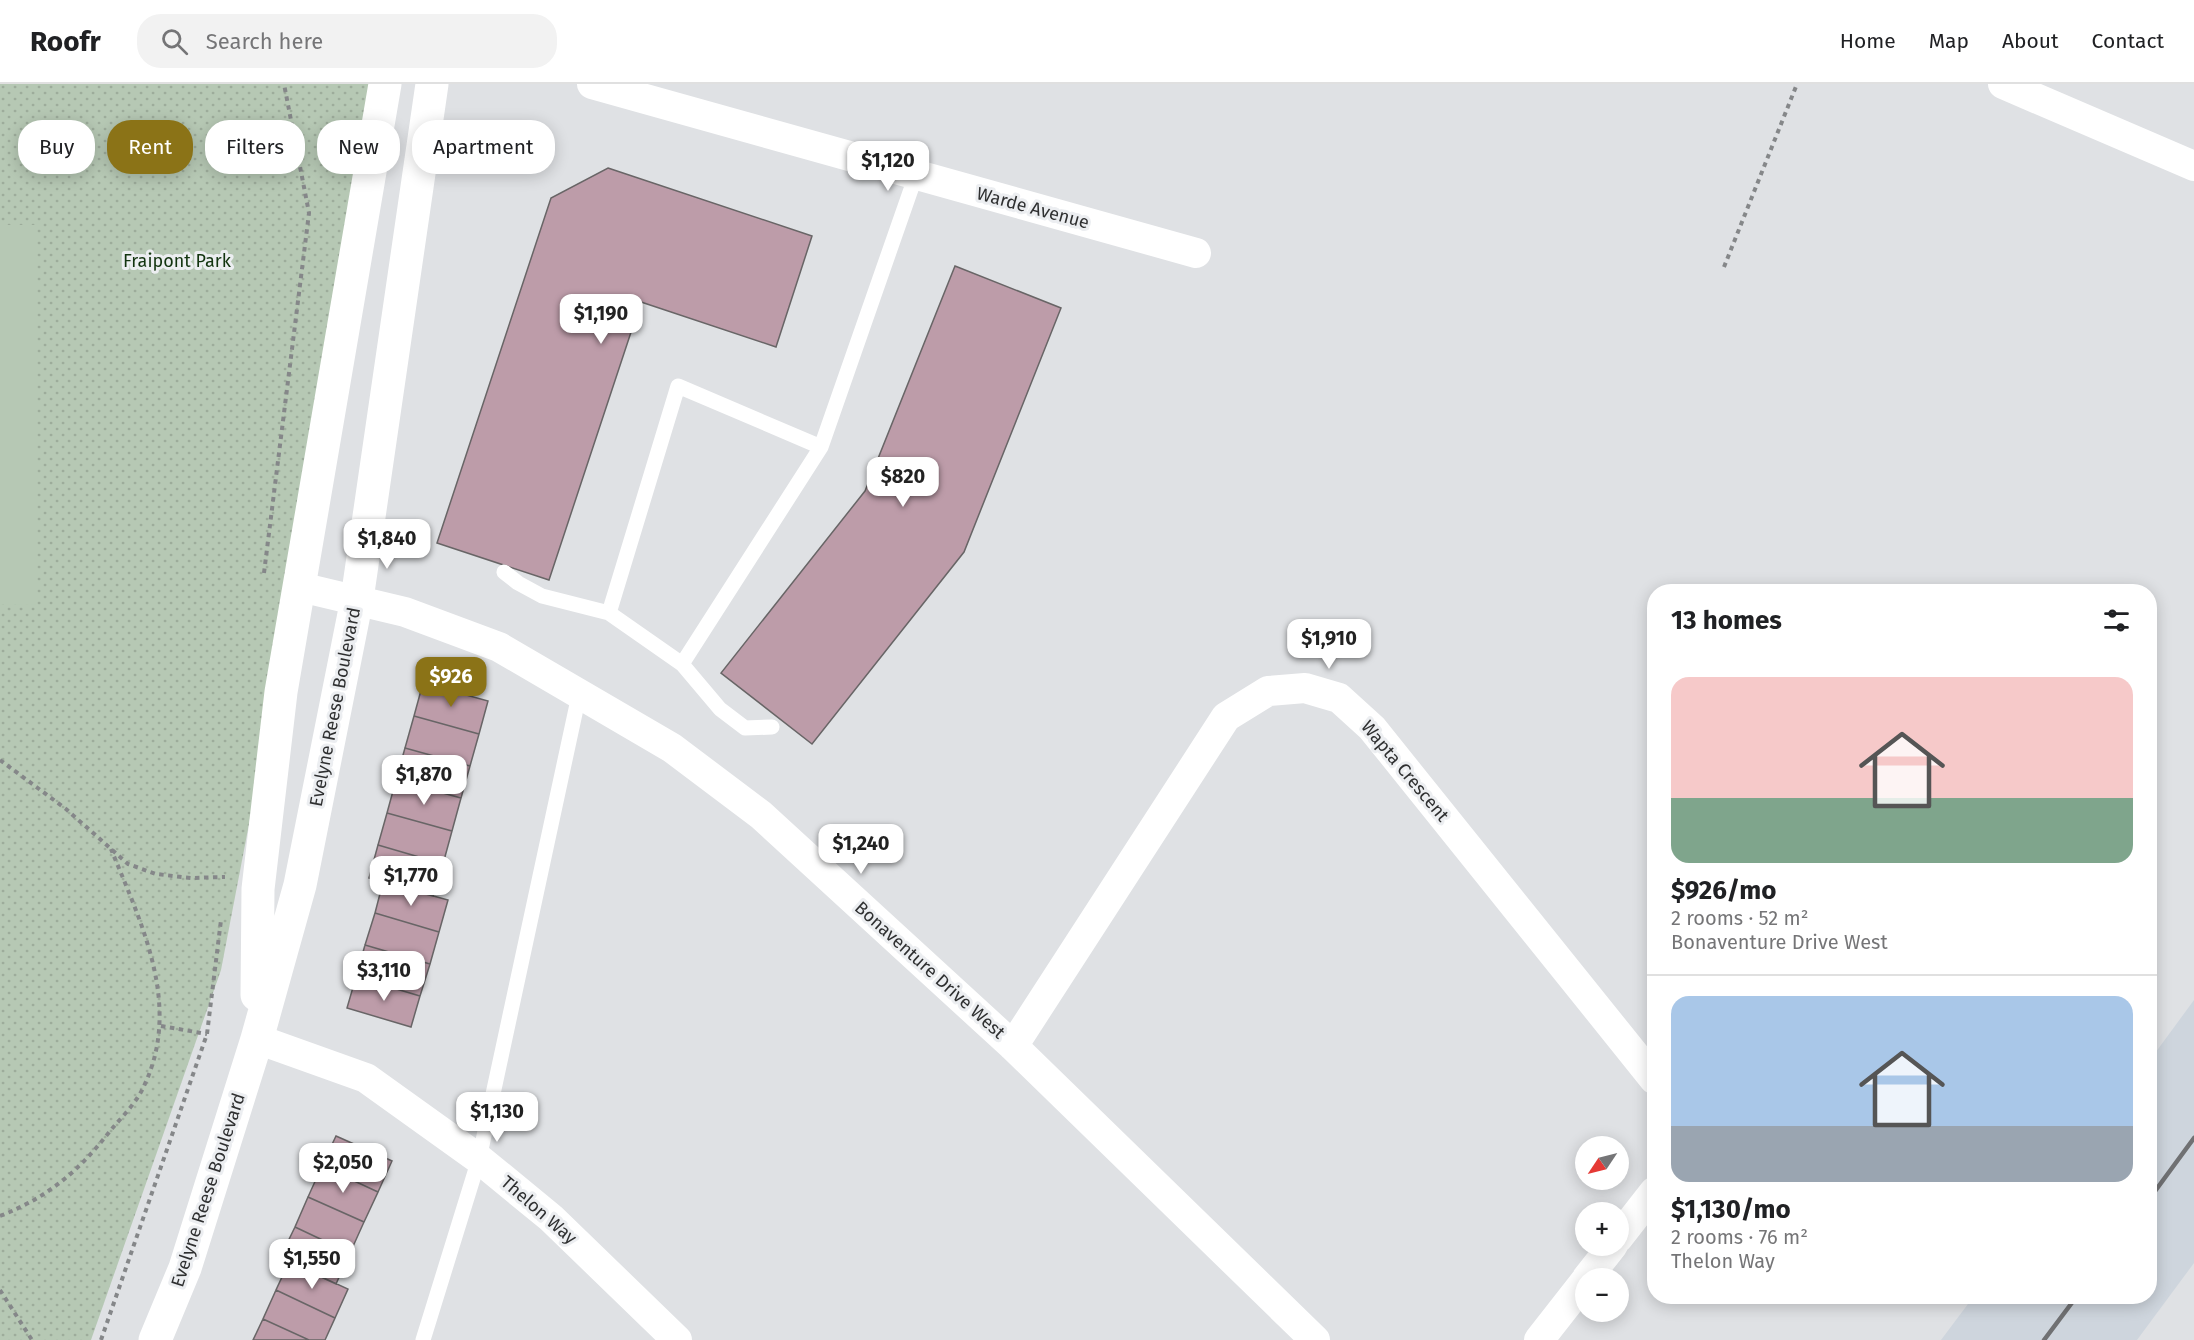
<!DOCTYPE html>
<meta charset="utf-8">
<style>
body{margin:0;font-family:"Fira Sans",sans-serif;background:#f2f2f2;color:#202124;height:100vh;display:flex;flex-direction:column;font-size:22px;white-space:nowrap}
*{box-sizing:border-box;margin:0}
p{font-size:20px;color:#757577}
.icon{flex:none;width:33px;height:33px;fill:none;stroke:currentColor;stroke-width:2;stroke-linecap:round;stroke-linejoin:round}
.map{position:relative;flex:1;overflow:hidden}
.drawer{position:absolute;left:1647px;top:500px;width:510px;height:720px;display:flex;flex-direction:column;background:#fff;border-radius:24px;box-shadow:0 3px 15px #0003}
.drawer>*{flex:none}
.banner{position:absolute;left:18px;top:36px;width:570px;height:54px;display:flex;gap:12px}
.needle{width:39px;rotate:235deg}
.fabs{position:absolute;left:1575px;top:1052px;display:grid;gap:12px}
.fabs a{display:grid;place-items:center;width:54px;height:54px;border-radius:50%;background:#fff;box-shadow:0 3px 15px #0003;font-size:30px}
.price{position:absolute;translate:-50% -51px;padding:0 14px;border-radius:12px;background:#fff;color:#222;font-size:20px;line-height:39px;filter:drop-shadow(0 2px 3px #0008)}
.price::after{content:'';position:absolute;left:50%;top:36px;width:18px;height:14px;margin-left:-9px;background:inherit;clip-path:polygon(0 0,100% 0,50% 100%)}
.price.active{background:#8b7317;color:#fff}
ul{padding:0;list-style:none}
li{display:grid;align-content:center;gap:12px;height:318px;padding:0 24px}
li+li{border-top:2px solid #e0e0e0}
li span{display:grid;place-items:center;height:186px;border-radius:18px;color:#555}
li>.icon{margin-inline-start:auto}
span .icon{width:108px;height:108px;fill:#fffc;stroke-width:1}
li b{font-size:26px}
h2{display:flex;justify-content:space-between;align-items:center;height:72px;padding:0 24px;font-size:26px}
.pill{padding:0 21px;border-radius:24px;background:#fff;box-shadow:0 3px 15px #0003;font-size:21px;line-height:54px}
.pill.active{background:#8b7317;color:#fff}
header{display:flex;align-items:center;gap:36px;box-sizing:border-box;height:84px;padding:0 30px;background:#fff;border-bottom:2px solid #e0e0e0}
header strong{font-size:28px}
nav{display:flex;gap:33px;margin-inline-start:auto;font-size:21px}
.search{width:420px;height:54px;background:#f2f2f2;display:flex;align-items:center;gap:15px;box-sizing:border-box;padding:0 21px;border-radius:24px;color:#757577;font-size:22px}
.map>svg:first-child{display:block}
.built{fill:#ced5dd}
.park{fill:url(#park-dots)}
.garden{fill:#b6c8b4}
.building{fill:#bd9ca9;stroke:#686566;stroke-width:1.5}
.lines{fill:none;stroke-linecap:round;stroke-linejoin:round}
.path{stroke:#858789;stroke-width:4;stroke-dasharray:4.5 4.5;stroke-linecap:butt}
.lane{stroke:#fff;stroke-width:15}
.street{stroke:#fff;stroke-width:30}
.secondary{stroke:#fff;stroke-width:33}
.rail{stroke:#707173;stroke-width:4.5}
.labels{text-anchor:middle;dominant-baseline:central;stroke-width:6;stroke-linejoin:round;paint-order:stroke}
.street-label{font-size:18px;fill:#2f3031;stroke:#eceef1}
.park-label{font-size:18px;fill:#12340f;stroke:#eceef1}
</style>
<header>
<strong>Roofr</strong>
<div class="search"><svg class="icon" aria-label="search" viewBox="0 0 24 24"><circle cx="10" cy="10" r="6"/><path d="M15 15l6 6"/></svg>Search here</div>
<nav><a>Home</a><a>Map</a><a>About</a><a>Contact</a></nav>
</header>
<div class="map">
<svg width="2194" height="1256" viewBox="0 0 2194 1256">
<defs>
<pattern id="park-dots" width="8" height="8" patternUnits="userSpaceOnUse" patternTransform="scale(1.5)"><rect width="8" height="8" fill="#b6c8b4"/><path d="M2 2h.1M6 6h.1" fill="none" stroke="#9dac9b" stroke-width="1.8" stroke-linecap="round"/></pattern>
</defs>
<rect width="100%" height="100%" fill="#dfe1e4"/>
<!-- built -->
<path class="built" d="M2194,916v263l-57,77h-196l33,-44h176v-236z"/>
<!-- park -->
<path class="park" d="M0,0h391l-170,886 -130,370h-91z"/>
<!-- garden -->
<path class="garden" d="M0,141h36v380l-36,-1z"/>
<!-- building -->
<path class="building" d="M608,84l204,68 -36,111 -135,-45 -92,278 -112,-37 114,-345z
M955,182l106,42 -97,244 -152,192 -91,-71 144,-182z
M423,599l65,18 -9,33 -65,-18z
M414,632l65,18 -9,32 -65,-18z
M405,664l65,18 -9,32 -65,-18z
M396,696l65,18 -9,33 -65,-18z
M387,729l65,18 -9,33 -65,-19z
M378,761l65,19 -10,32 -64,-18z
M383,798l65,18 -9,32 -64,-19z
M375,829l64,19 -9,32 -65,-19z
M365,861l65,19 -10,32 -64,-19z
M356,893l64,19 -9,31 -64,-19z
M336,1052l56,25 -14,31 -56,-26z
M322,1082l56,26 -14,30 -56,-25z
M308,1113l56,25 -14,31 -55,-26z
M295,1143l55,26 -14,31 -56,-26z
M289,1178l59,27 -13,29 -59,-28z
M276,1206l59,28 -10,22h-16l-46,-21z
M263,1235l46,21h-56z"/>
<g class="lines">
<!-- path -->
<path class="path" d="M1724,183l73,-183
M264,489l45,-360 -25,-129
M0,676l66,49 62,55 28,10 35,4 34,-1
M161,942l46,8
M0,1132c48,-19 78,-44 110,-85 11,-13 26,-28 33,-43 40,-81 -1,-163 -32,-239
M0,1206l32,50
M101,1256l106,-306 14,-114"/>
<!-- lane -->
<path class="lane" d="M504,488l14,11 24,13 67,17 73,51 38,45 25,19 27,-1
M609,529l69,-227 143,61
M682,580l139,-217 95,-272
M423,1256l56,-181 100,-464"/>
<!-- street -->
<path class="street" d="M592,0l604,169
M2003,0l191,82
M300,503l105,25 94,35 173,101 89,67 252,231 302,294
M257,955l109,39 113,81 72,59 126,122
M1013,962l213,-329 42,-26 37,-3 34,10 33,30 282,351
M1618,1154l36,-46
M1587,1194l26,-33
M1539,1256l47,-60"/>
<!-- secondary -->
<path class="secondary" d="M257,911l1,-106 23,-197 104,-608
M155,1256l30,-72 72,-229 43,-154 57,-286 75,-515"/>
<!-- rail -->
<path class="rail" d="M2150,1114l44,-60
M2044,1256l33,-44"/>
</g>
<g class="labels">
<!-- street labels -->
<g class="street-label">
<text transform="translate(1033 124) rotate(15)">Warde Avenue</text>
<text transform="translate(335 623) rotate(-79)">Evelyne Reese Boulevard</text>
<text transform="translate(1405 687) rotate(50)">Wapta Crescent</text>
<text transform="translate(930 886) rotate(42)">Bonaventure Drive West</text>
<text transform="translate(208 1106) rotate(-72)">Evelyne Reese Boulevard</text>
<text transform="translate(539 1126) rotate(41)">Thelon Way</text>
</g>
<!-- park labels -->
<g class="park-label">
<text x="177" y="177">Fraipont Park</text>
</g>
</g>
</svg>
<div class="fabs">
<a><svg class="needle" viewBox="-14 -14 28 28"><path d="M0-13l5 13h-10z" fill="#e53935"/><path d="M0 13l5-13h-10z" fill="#757577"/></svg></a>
<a>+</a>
<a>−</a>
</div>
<b class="price" style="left:888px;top:108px">$1,120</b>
<b class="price" style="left:601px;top:261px">$1,190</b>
<b class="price" style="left:903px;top:424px">$820</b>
<b class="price" style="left:387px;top:486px">$1,840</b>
<b class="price" style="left:1329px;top:586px">$1,910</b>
<b class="price active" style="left:451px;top:624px">$926</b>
<b class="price" style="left:424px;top:722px">$1,870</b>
<b class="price" style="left:861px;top:791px">$1,240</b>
<b class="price" style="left:411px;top:823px">$1,770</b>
<b class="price" style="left:384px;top:918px">$3,110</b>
<b class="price" style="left:497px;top:1059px">$1,130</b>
<b class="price" style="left:343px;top:1110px">$2,050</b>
<b class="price" style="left:312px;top:1206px">$1,550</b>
<div class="banner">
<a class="pill">Buy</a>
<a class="pill active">Rent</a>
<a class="pill">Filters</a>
<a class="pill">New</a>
<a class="pill">Apartment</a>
</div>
<section class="drawer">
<h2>13 homes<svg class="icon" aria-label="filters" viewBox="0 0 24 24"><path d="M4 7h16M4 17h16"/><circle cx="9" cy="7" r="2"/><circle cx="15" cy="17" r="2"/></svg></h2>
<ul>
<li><span style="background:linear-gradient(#f6c9c9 65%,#7fa58c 0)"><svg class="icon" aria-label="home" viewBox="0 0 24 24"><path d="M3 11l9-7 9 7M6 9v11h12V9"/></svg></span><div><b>$926/mo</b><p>2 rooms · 52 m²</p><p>Bonaventure Drive West</p></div></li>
<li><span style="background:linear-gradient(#a9c7e8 70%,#9aa5b1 0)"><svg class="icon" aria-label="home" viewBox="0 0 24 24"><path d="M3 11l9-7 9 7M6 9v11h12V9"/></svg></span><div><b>$1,130/mo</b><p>2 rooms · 76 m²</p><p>Thelon Way</p></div></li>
</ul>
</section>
</div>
